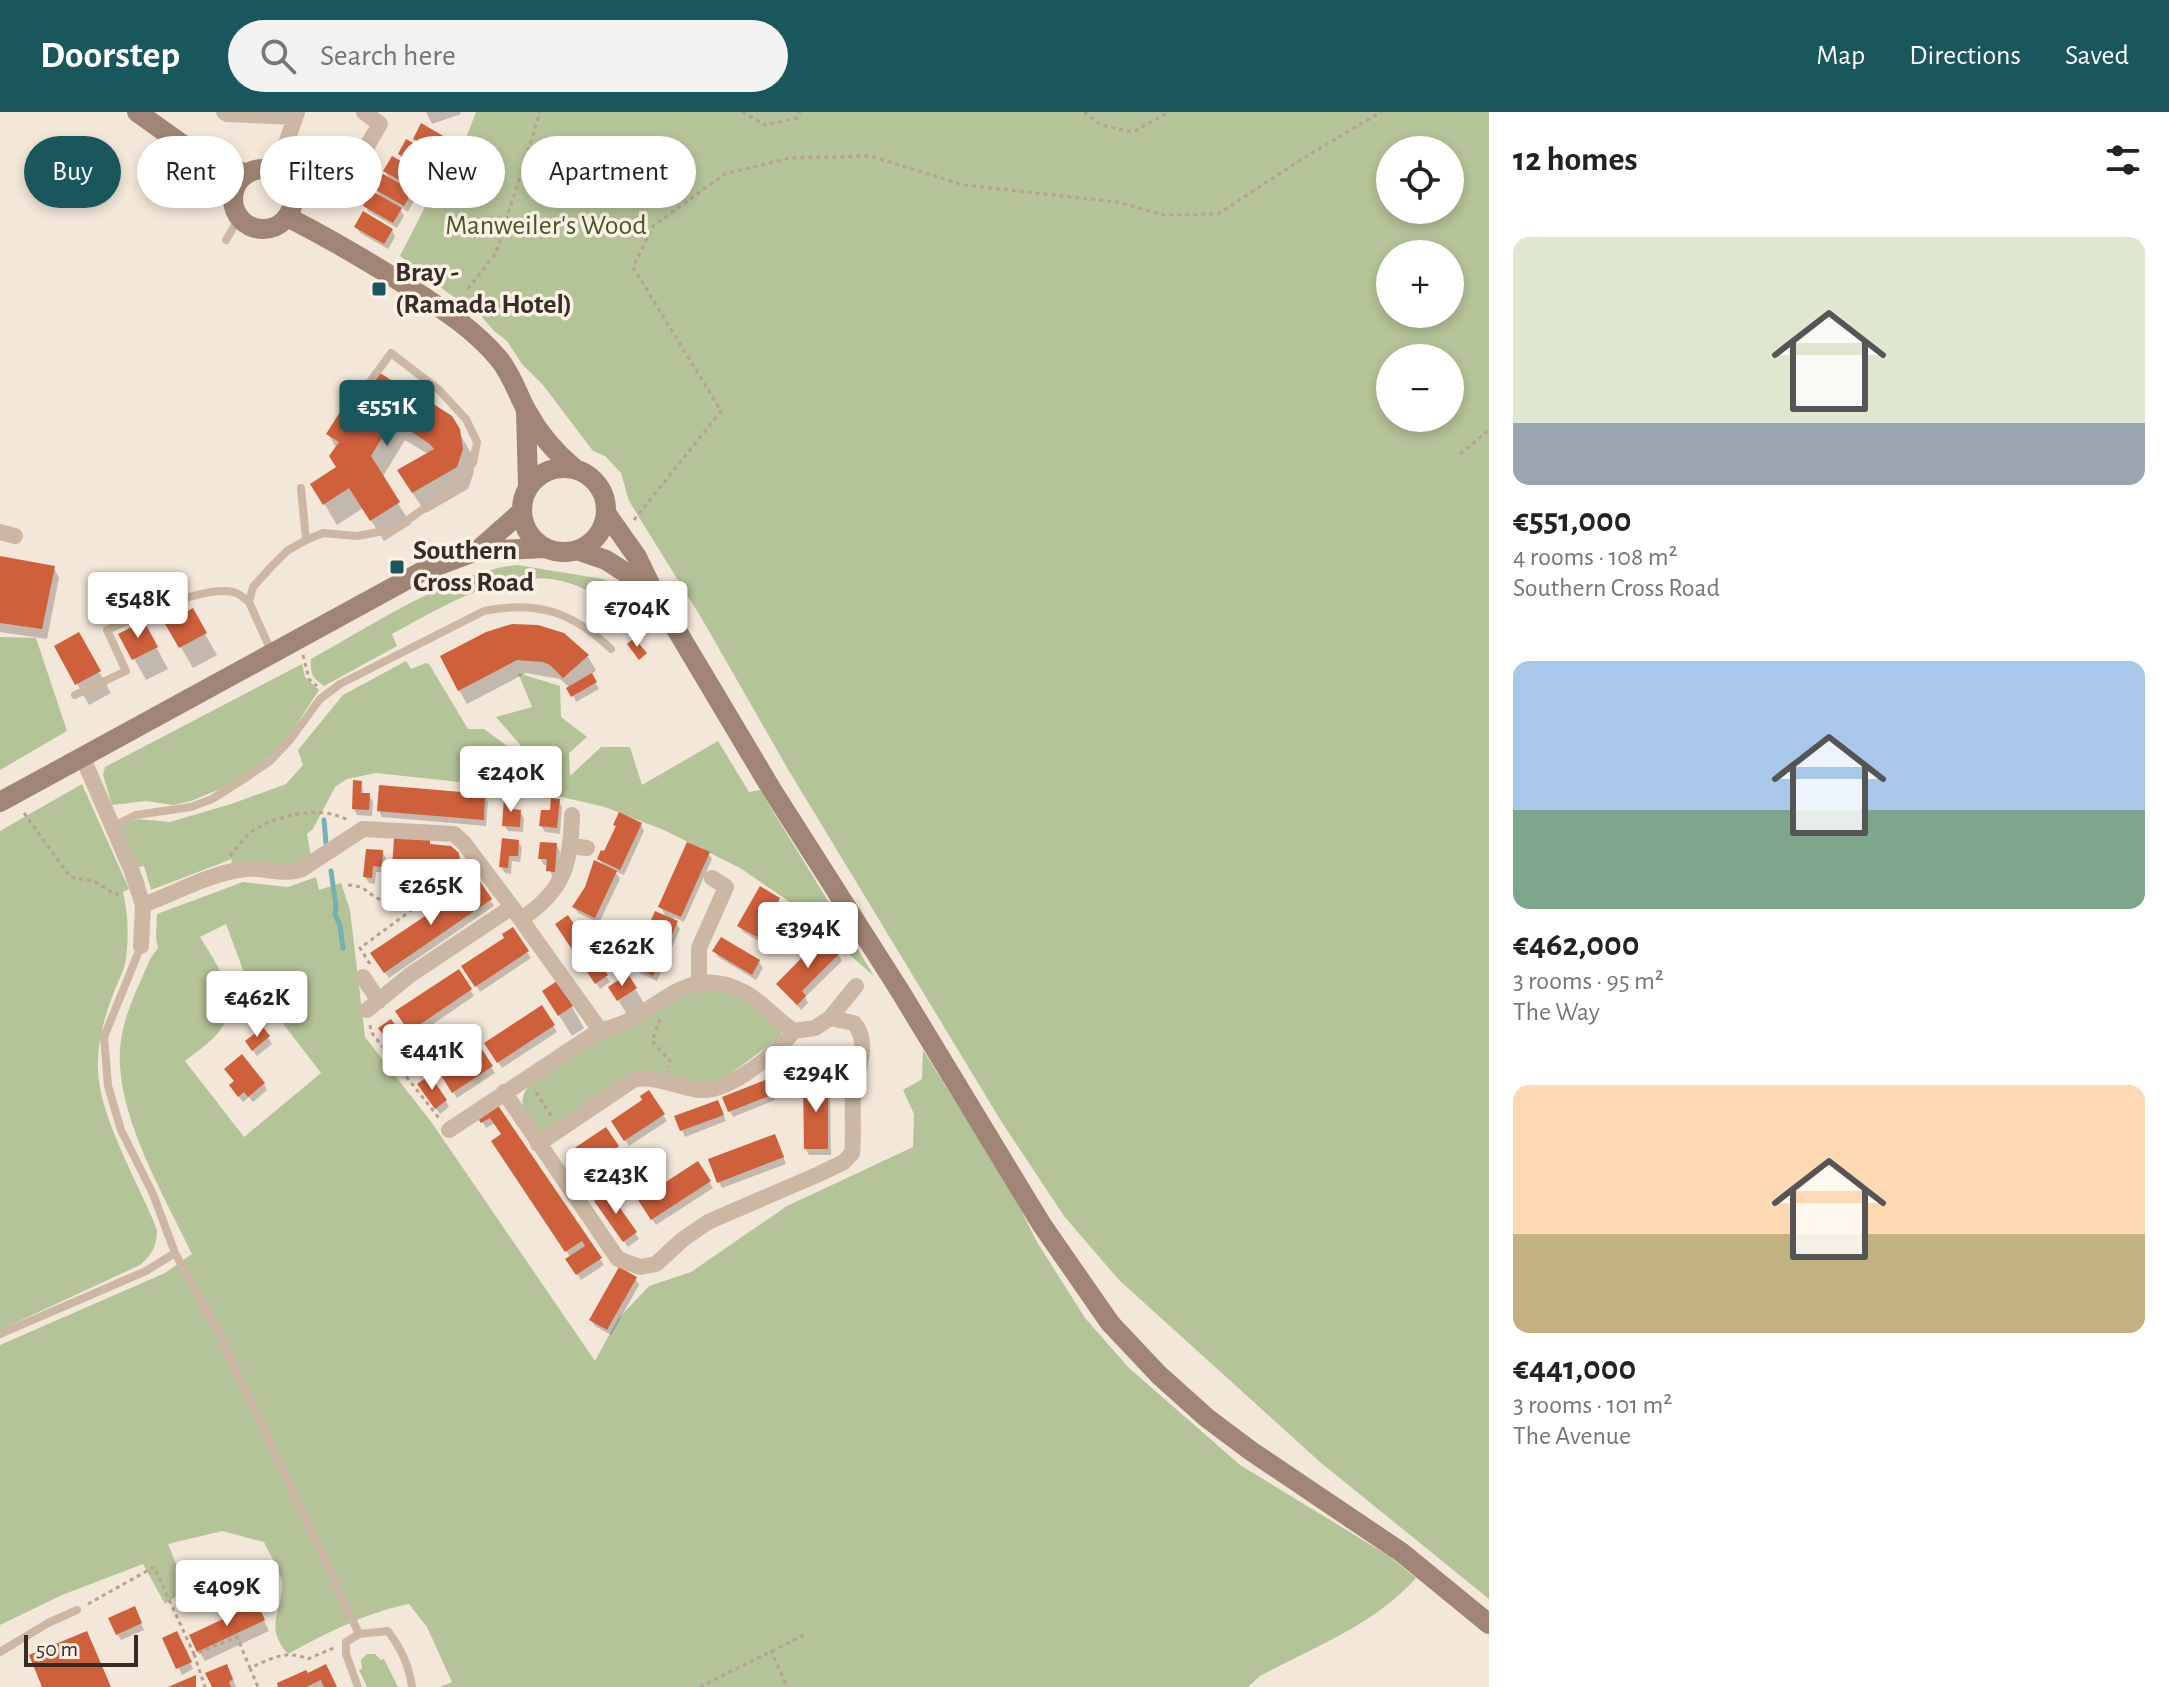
<!DOCTYPE html>
<meta charset="utf-8">
<style>
body{margin:0;font-family:"Alegreya Sans",sans-serif;background:#f2f2f2;color:#222;height:100vh;display:flex;flex-direction:column;font-size:30px;white-space:nowrap}
*{box-sizing:border-box;margin:0}
p{font-size:26px;color:#767676}
.icon{flex:none;width:44px;height:44px;fill:none;stroke:currentColor;stroke-width:2;stroke-linecap:round;stroke-linejoin:round}
.map{position:relative;flex:1;overflow:hidden}
.drawer{display:flex;flex-direction:column;background:#fff;width:680px}
.drawer>*{flex:none}
.top-card{position:absolute;left:24px;top:24px;width:760px;height:72px;display:flex;gap:16px}
.controls{position:absolute;left:1376px;top:24px;display:grid;gap:16px}
.controls a{display:grid;place-items:center;width:88px;height:88px;border-radius:50%;background:#fff;box-shadow:0 4px 12px #0003;font-size:40px}
.scale{position:absolute;left:24px;bottom:20px;width:114px;box-sizing:border-box;padding-left:8px;border:4px solid #372c26;border-top:0;font-size:22px;line-height:28px;white-space:nowrap;color:#372c26;-webkit-text-stroke:6px #fbf1e6;paint-order:stroke}
.price{position:absolute;translate:-50% -68px;padding:0 18px;border-radius:8px;background:#fff;color:#222;font-size:26px;line-height:52px;filter:drop-shadow(0 2px 4px #0008)}
.price::after{content:'';position:absolute;left:50%;top:48px;width:24px;height:18px;margin-left:-12px;background:inherit;clip-path:polygon(0 0,100% 0,50% 100%)}
.price.current{background:#19575c;color:#fff}
ul{padding:0;list-style:none}
li{display:grid;align-content:center;gap:16px;height:424px;padding:0 24px}
li span{display:grid;place-items:center;height:248px;border-radius:16px;color:#555}
li>.icon{margin-inline-start:auto}
span .icon{width:144px;height:144px;fill:#fffc;stroke-width:1}
li b{font-size:34px}
h2{display:flex;justify-content:space-between;align-items:center;height:96px;padding:0 24px;font-size:34px}
.pill{padding:0 28px;border-radius:36px;background:#fff;box-shadow:0 4px 12px #0003;font-size:28px;line-height:72px}
.pill.current{background:#19575c;color:#fff}
header{display:flex;align-items:center;gap:48px;box-sizing:border-box;height:112px;padding:0 40px;background:#19575c;color:#fff}
header strong{font-size:38px}
nav{display:flex;gap:44px;margin-inline-start:auto;font-size:28px}
.search{width:560px;height:72px;background:#f2f2f2;display:flex;align-items:center;gap:20px;box-sizing:border-box;padding:0 28px;border-radius:44px;color:#767676;font-size:30px}
main{display:flex;flex:1;min-height:0}
.map>svg:first-child{display:block}
.green{fill:#b5c398;fill-rule:evenodd}
.shadow{fill:#0003}
.lines{fill:none;stroke-linecap:round;stroke-linejoin:round}
.stream{stroke:#76b0b2;stroke-width:5}
.building{fill:#cf603c}
.path{stroke:#b8a18e;stroke-width:3;stroke-dasharray:4 4;stroke-linecap:butt}
.service{stroke:#ccb7a4;stroke-width:8}
.minor{stroke:#ccb7a4;stroke-width:16}
.secondary{stroke:#a08576;stroke-width:20}
.poi-dot{fill:#19575c;stroke:#fbf1e6;stroke-width:3}
.labels{text-anchor:middle;dominant-baseline:central;stroke-width:7;stroke-linejoin:round;paint-order:stroke}
.park-label{font-size:28px;fill:#465728;stroke:#fbf1e6}
.poi-label{font-size:28px;font-weight:bold;fill:#372c26;stroke:#fbf1e6;text-anchor:start}
</style>
<header>
<strong>Doorstep</strong>
<div class="search"><svg class="icon" aria-label="search" viewBox="0 0 24 24"><circle cx="10" cy="10" r="6"/><path d="M15 15l6 6"/></svg>Search here</div>
<nav><a>Map</a><a>Directions</a><a>Saved</a></nav>
</header>
<main>
<div class="map">
<svg width="1489" height="1575" viewBox="0 0 1489 1575">
<rect width="100%" height="100%" fill="#f3e7d9"/>
<!-- green -->
<path class="green" d="M476,0h1013v1487l-169,-137 -201,-182 -55,-64 -63,-95 -212,-350 -87,-152 -73,-118 -8,-28 -16,-17 -12,-5 -50,-66 -21,-21 -15,-23 -13,-10 -18,-21 -28,-17 -48,-37 26,-51 27,-33zM1390,38h60v60h-60zM1390,142h60v60h-60zM1390,246h60v60h-60z
M517,453l86,14 20,13 24,32 -11,8c-10,-10 -20,-22 -31,-30 -71,-55 -149,-2 -213,32l5,12 -73,40c-12,-8 -14,-13 -13,-27 57,-31 142,-88 206,-94z
M0,525l36,1 31,93 -67,39z
M406,549l5,8 15,-6 3,1 39,65h16l44,32 1,-6 -33,-38 36,-10 -14,-34 42,13 1,31 26,20 -18,16 1,23 31,-29h29l12,38 76,-44 31,51 11,-2 114,186 -87,-76 -47,-32 -74,-37 -61,-24 -73,-17 -156,-17 -29,6 -12,8 -22,42 -6,5 4,23 -21,9 -36,-5 -23,2 1,-4 -81,31 -7,-24 -5,1 6,17 -3,1 -21,-57 1,-3 16,-6 32,3 61,-18 55,-20 17,-19 -5,-15 45,-55z
M302,552l3,13 14,13 -31,47 -13,14 -16,14 -34,22 -34,14 -18,4 -27,-4 -34,4 -9,-30 2,-8z
M82,672l47,105 -6,3c5,22 6,43 3,66 -1,11 -8,24 -12,34 -9,24 -16,46 -16,72 -2,49 41,119 59,166 0,15 -5,25 -17,35l-140,65v-499z
M316,765l3,13 22,-7 9,27 15,127 67,86 163,238 23,-42 31,-33 42,-14 96,-66 126,-59 1,-33 -11,-24 19,-11 1,-29 89,142 25,50 48,76 44,50 111,97 149,91 27,22c-42,47 -102,69 -156,98l-12,11h-808l12,-5 -25,-55 -18,-23c-44,9 -81,28 -121,50 -25,-29 -5,-40 -6,-71 -1,-12 -13,-29 -18,-41l-42,-11 -54,13 18,46 -21,14 -22,-40 -81,31 -62,30v-280l165,-72 27,-19c-29,-62 -84,-151 -70,-220 5,-26 18,-51 28,-75l8,-11 -2,-9 1,-25 86,-32 45,5zM226,812l30,81 25,16 40,52 -77,64 -59,-76c12,-10 30,-21 38,-35 18,-28 -8,-65 -23,-89z
M697,877c44,2 54,14 84,43v4l-52,39 -22,9 -59,-10 -104,59h-4c-12,-15 -26,-29 -11,-47l71,-48 32,-10 43,-29z
M367,1542h8l6,6 3,-1 14,28h-31l-8,-17 3,-1 -1,-9z"/>
<!-- shadow -->
<path class="shadow" d="M426,0h34l1,2 -29,10z
M415,27l35,3 4,6 -7,13 -15,-8 7,11 -8,12 -27,-16 -4,-6 21,-4z
M385,59l35,4 4,6 -7,12 -8,-4 6,10 -7,13 -9,-6 5,10 -7,12 -28,-16 -4,-6 17,-7 -6,-10 15,-8z
M357,115l35,3 3,7 -7,12 -28,-16z
M413,285l5,9 32,12 21,35 3,19 -6,17 -42,24 -14,-21 16,-38 -23,-14 -23,38 29,46 -27,17 -21,-33 -26,17 -24,-40 25,-17 -1,-19 -9,-15z
M0,447l54,9 5,10 -12,61 -47,-7z
M192,499l25,44 -24,13 -25,-43z
M78,523l33,58 -22,12 -33,-59z
M121,523l34,10 13,24 -22,11z
M563,523l25,22 8,13 -5,5 8,14 -23,13 -6,-14 -10,-9 -34,-6 -59,31 -8,-14z
M361,671l3,12h5l4,7 -1,14 -15,-1 -3,-6z
M484,684l4,6 -2,24 -104,-9 -3,-7z
M512,687l3,13h5l4,6 -1,14 -15,-1 -4,-6z
M559,689l3,6 -2,27 -15,-2 -4,-6z
M641,713l3,6 -20,44 -9,-4 5,8 -21,44 -21,-10 -4,-6 30,-40 -5,-8 6,-5 6,-14z
M518,730l4,6 -2,14 -8,-1 -1,13 -6,-1 -4,-6z
M556,733l4,6 -2,27 -6,-1 -3,-12h-5l-4,-7z
M431,734l27,8 6,11 1,9 -4,6 -5,2 -56,-5 -6,-10z
M382,740l4,6 -2,14h-8l-1,12 -6,-1 -4,-6z
M708,741l4,6 -28,63 -11,-5 7,12 -23,52 -20,-9 -4,-6 34,-47 -6,-12z
M479,771l15,23 -105,72 -13,-18z
M778,787l4,7 -22,36 -17,-10 -4,-6z
M512,818l19,28 -51,34 -16,-26 42,-28z
M561,818l45,46 4,6 -10,7z
M715,839l44,11 4,6 -7,12 -38,-23z
M838,842l4,7 -37,36 3,6 -7,7 -23,-26z
M458,859l16,25 -60,41 -16,-25z
M628,865l20,33 -17,11 -20,-33z
M572,895l12,21 -12,8 -15,-24z
M541,896l16,24 -55,36 -15,-24z
M263,918l9,14 -15,12 -6,-8z
M384,922l23,11 3,6 -9,7z
M479,936l16,25 -38,25 -16,-25z
M837,941l4,6 -1,15 -44,-3 -4,-7z
M827,969l3,6 1,68h-22l-3,-6z
M264,972l3,6 -14,12 -4,-5 -6,5 -8,-10z
M770,976l5,12 -42,17 -3,-6z
M423,978l23,11 3,6 -9,7z
M649,981l18,28 -38,25 -15,-24 31,-21z
M496,994l108,159 -23,15 -13,-21 3,-1 -74,-110 6,-13 -8,-12 -9,5 -6,-11z
M721,996l5,13 -41,16 -8,-19z
M606,1017l15,24 -36,25 -16,-24z
M778,1030l8,22 -64,24 -3,-6z
M697,1052l16,24 -57,37 -16,-24z
M600,1096l35,25 4,6 -11,8z
M636,1167l3,6 -28,50 -16,-9 -4,-6z
M137,1503l7,15 -23,10 -4,-6z
M262,1504l7,15 -64,30 -6,-10z
M165,1527l15,1 13,29 -11,6z
M326,1555l10,20h-55l26,-11z
M232,1564l4,11h-22z"/>
<g class="lines">
<!-- stream -->
<path class="stream" d="M324,708l2,23
M331,759l5,35 -1,9 5,10 3,23"/>
</g>
<!-- building -->
<path class="building" d="M421,11l31,18 -9,15 -30,-17z
M406,27l30,17 -8,15 -30,-17z
M392,44l30,17 -9,15 -30,-17z
M383,62l30,17 -9,15 -30,-17z
M372,79l30,17 -9,15 -30,-17z
M363,99l30,18 -9,15 -30,-17z
M380,261l34,22 -8,12 6,4 9,-15 31,20 8,13 3,20 -6,18 -45,26 -15,-23 37,-21 -4,-5 -37,-24 -22,36 29,46 -30,19 -21,-33 -26,17 -13,-21 26,-17 -7,-11 10,-14 -13,-8 14,-22 11,7z
M0,444l55,10 -13,63 -42,-6z
M193,496l14,25 -28,15 -14,-24z
M144,509l14,26 -26,13 -14,-26z
M512,512l26,1 26,8 25,22 -26,23 -13,-13 -7,-3 -26,-2 -59,31 -18,-35 46,-24z
M79,520l22,39 -26,14 -21,-39z
M634,526l13,15 -8,7 -12,-16z
M592,561l5,9 -26,15 -5,-9z
M353,668l9,1 -1,12h9l-1,17 -17,-1z
M379,673l106,9 -1,26 -107,-9z
M504,685h9l-1,12 9,1 -1,17 -18,-1z
M551,686l9,1 -3,29 -18,-2 2,-16h9z
M619,700l23,11 -22,47 -23,-11 4,-9 3,1 12,-25 -3,-1z
M394,726l36,2v4l21,2 8,7 1,10 -5,7 -5,2 -58,-4z
M502,726l17,2 -1,16h-9l-1,12 -9,-1z
M540,730l17,1 -2,29 -9,-1 1,-12h-9z
M687,730l23,10 -29,65 -23,-10z
M366,737l17,1 -1,17 -9,-1 -1,12 -9,-1z
M594,748l23,11 -22,47 -23,-11 13,-20z
M479,768l13,19 -108,74 -14,-20z
M760,774l20,12 -23,39 -20,-11z
M655,799l23,10 -25,55 -22,-10z
M568,803l40,60 -13,9 -40,-60z
M513,815l16,24 -54,36 -14,-21 43,-28 -2,-4z
M823,824l17,17 -38,38 4,5 -9,9 -21,-21z
M721,825l39,23 -8,15 -40,-24z
M459,857l13,20 -63,43 -14,-21z
M628,862l9,14 -20,13 -9,-14z
M557,869l16,25 -15,10 -16,-25z
M542,893l13,20 -58,38 -13,-20z
M391,907l18,25 -13,9 -18,-25z
M263,915l7,9 -18,15 -7,-10z
M479,933l14,21 -41,27 -13,-21z
M791,935l47,4 -1,18 -47,-4z
M242,942l23,29 -17,14 -4,-5 -6,5 -9,-12 5,-4 -10,-12z
M430,963l17,25 -12,9 -18,-25z
M768,967l6,15 -46,18 -6,-15z
M803,967h25v70h-24z
M649,978l16,24 -41,27 -13,-20 31,-21 -2,-4z
M718,988l6,15 -44,16 -6,-15z
M497,992l105,154 -26,17 -11,-16 20,-13 -3,-5 -17,11 -74,-111 10,-7 -11,-16 -9,5 -4,-6z
M606,1015l13,19 -39,27 -13,-20z
M775,1022l9,23 -67,26 -9,-24z
M698,1049l13,20 -60,39 -13,-20z
M608,1079l29,41 -14,10 -29,-41z
M619,1155l18,10 -30,53 -18,-10z
M257,1491l8,17 -68,32 -8,-17z
M135,1494l7,17 -26,12 -8,-17z
M87,1519l24,56h-69l-13,-32z
M177,1519l15,31 -16,7 -14,-31z
M227,1552l6,15 -4,3 2,5h-19l-7,-14z
M326,1552l11,23h-13l-3,-7 -15,7h-28l-1,-4 29,-13 2,3z
M196,1563v12h-28z"/>
<g class="lines">
<!-- path -->
<path class="path" d="M742,0l23,13 32,-7 3,-6
M1084,0l17,13 32,7 36,-20
M468,177l28,-36 44,-141
M1460,342l29,-24
M634,408l87,-109 -88,-144 20,-41 72,-52 64,-16 81,-2 94,29 153,17 47,13 54,-1 84,-55 79,-47
M303,543l6,24 8,7
M24,701l46,64 24,4 20,13 9,1
M230,744c8,-9 16,-22 27,-28 26,-14 66,-23 92,-7
M348,773c20,1 19,10 34,15 12,5 17,-1 31,9l52,-36
M370,852l-10,-16 53,-39
M660,907l-8,22 18,20 -3,6
M370,913l1,7 68,86
M536,980l15,24
M88,1492l66,-37 40,87 43,-17 13,31c20,-9 36,-19 58,-9l28,-12
M771,1538l16,37
M194,1542l11,33
M250,1556l8,19
M700,1575l106,-53"/>
<!-- service -->
<path class="service" d="M226,128l13,-22
M450,202l11,-16
M301,376l5,52
M272,541l-23,-51 4,-15 17,-19 17,-17 19,-11 17,-7 34,3 38,-7 51,-36 27,-30 4,-21 -11,-23 -27,-29 -48,-37 -30,41
M75,583l51,-24 -19,-41c30,-13 95,-45 126,-38 6,1 11,6 16,10
M113,714l23,-11 55,-8 21,-8 35,-22 23,-16 20,-21 30,-41 20,-15 144,-73c52,-11 89,1 127,38
M141,834l-37,91 4,49 13,44 32,64 22,59 42,76 142,305
M0,1222l146,-63 29,-18
M0,1540l48,-29 29,-13
M358,1575l-12,-33v-12l13,-8 29,-3c13,18 21,34 24,56"/>
<!-- minor -->
<path class="minor" d="M224,0l3,2 68,3
M276,60l21,-60
M320,68l21,10 39,-66 -16,-12
M0,420l15,4
M82,644l49,113 12,36 -2,41
M571,734l16,2
M143,793c33,-12 67,-32 102,-36 20,-2 38,7 57,0l61,-40 91,5 10,9 48,64 88,123 -151,100
M521,807c43,-28 50,-55 51,-104
M363,865l16,24
M699,870v-34l27,-61 -14,-9
M367,898l43,-35 102,-68
M830,906l26,-32
M504,980l114,167 22,8 16,-3 26,-24 26,-18 111,-48 25,-12 8,-9c2,-19 0,-38 1,-57 2,-23 19,-52 1,-73l-24,-5 -15,10 -21,3c-18,-11 -31,-29 -50,-39 -63,-33 -87,29 -144,38
M538,1032l95,-64c21,-6 46,8 68,10 29,2 75,-37 93,-59"/>
<!-- secondary -->
<path class="secondary" d="M137,0l56,40 40,47
M198,42l48,20
M233 87a30 30 0 1 1 60 0a30 30 0 1 1-60 0Z
M287,105c42,21 82,45 122,70 32,21 65,42 90,72 14,17 18,35 29,54 12,22 27,39 46,55
M526,299l2,75
M522 398a42 42 0 1 1 84 0a42 42 0 1 1-84 0Z
M606,401l31,44 17,35 118,198 128,201 142,234 68,98 49,52 48,43 44,33 150,101 88,72
M577,438l29,10 45,29
M477,439l44,-39
M0,690l421,-230 56,-21 68,-3"/>
</g>
<!-- markers -->
<g class="poi-dot">
<rect x="371" y="169" width="16" height="16" rx="4"/>
<rect x="389" y="447" width="16" height="16" rx="4"/>
</g>
<g class="labels">
<!-- park labels -->
<g class="park-label">
<text x="546" y="114">Manweiler's Wood</text>
</g>
<!-- poi labels -->
<g class="poi-label">
<text x="395" y="161">Bray -<tspan x="395" dy="32">(Ramada Hotel)</tspan></text>
<text x="413" y="439">Southern<tspan x="413" dy="32">Cross Road</tspan></text>
</g>
</g>
</svg>
<div class="controls">
<a><svg class="icon" aria-label="locate" viewBox="0 0 24 24"><circle cx="12" cy="12" r="6"/><path d="M12 2v4M12 18v4M2 12h4M18 12h4"/></svg></a>
<a>+</a>
<a>−</a>
</div>
<div class="scale">50 m</div>
<b class="price current" style="left:387px;top:336px">€551K</b>
<b class="price" style="left:138px;top:528px">€548K</b>
<b class="price" style="left:637px;top:537px">€704K</b>
<b class="price" style="left:511px;top:702px">€240K</b>
<b class="price" style="left:431px;top:815px">€265K</b>
<b class="price" style="left:808px;top:858px">€394K</b>
<b class="price" style="left:622px;top:876px">€262K</b>
<b class="price" style="left:257px;top:927px">€462K</b>
<b class="price" style="left:432px;top:980px">€441K</b>
<b class="price" style="left:816px;top:1002px">€294K</b>
<b class="price" style="left:616px;top:1104px">€243K</b>
<b class="price" style="left:227px;top:1516px">€409K</b>
<div class="top-card">
<a class="pill current">Buy</a>
<a class="pill">Rent</a>
<a class="pill">Filters</a>
<a class="pill">New</a>
<a class="pill">Apartment</a>
</div>
</div>
<section class="drawer">
<h2>12 homes<svg class="icon" aria-label="filters" viewBox="0 0 24 24"><path d="M4 7h16M4 17h16"/><circle cx="9" cy="7" r="2"/><circle cx="15" cy="17" r="2"/></svg></h2>
<ul>
<li><span style="background:linear-gradient(#dfe7d0 75%,#9aa5b1 0)"><svg class="icon" aria-label="home" viewBox="0 0 24 24"><path d="M3 11l9-7 9 7M6 9v11h12V9"/></svg></span><div><b>€551,000</b><p>4 rooms · 108 m²</p><p>Southern Cross Road</p></div></li>
<li><span style="background:linear-gradient(#a9c7e8 60%,#7fa58c 0)"><svg class="icon" aria-label="home" viewBox="0 0 24 24"><path d="M3 11l9-7 9 7M6 9v11h12V9"/></svg></span><div><b>€462,000</b><p>3 rooms · 95 m²</p><p>The Way</p></div></li>
<li><span style="background:linear-gradient(#ffd9b3 60%,#c2b280 0)"><svg class="icon" aria-label="home" viewBox="0 0 24 24"><path d="M3 11l9-7 9 7M6 9v11h12V9"/></svg></span><div><b>€441,000</b><p>3 rooms · 101 m²</p><p>The Avenue</p></div></li>
</ul>
</section>
</main>
